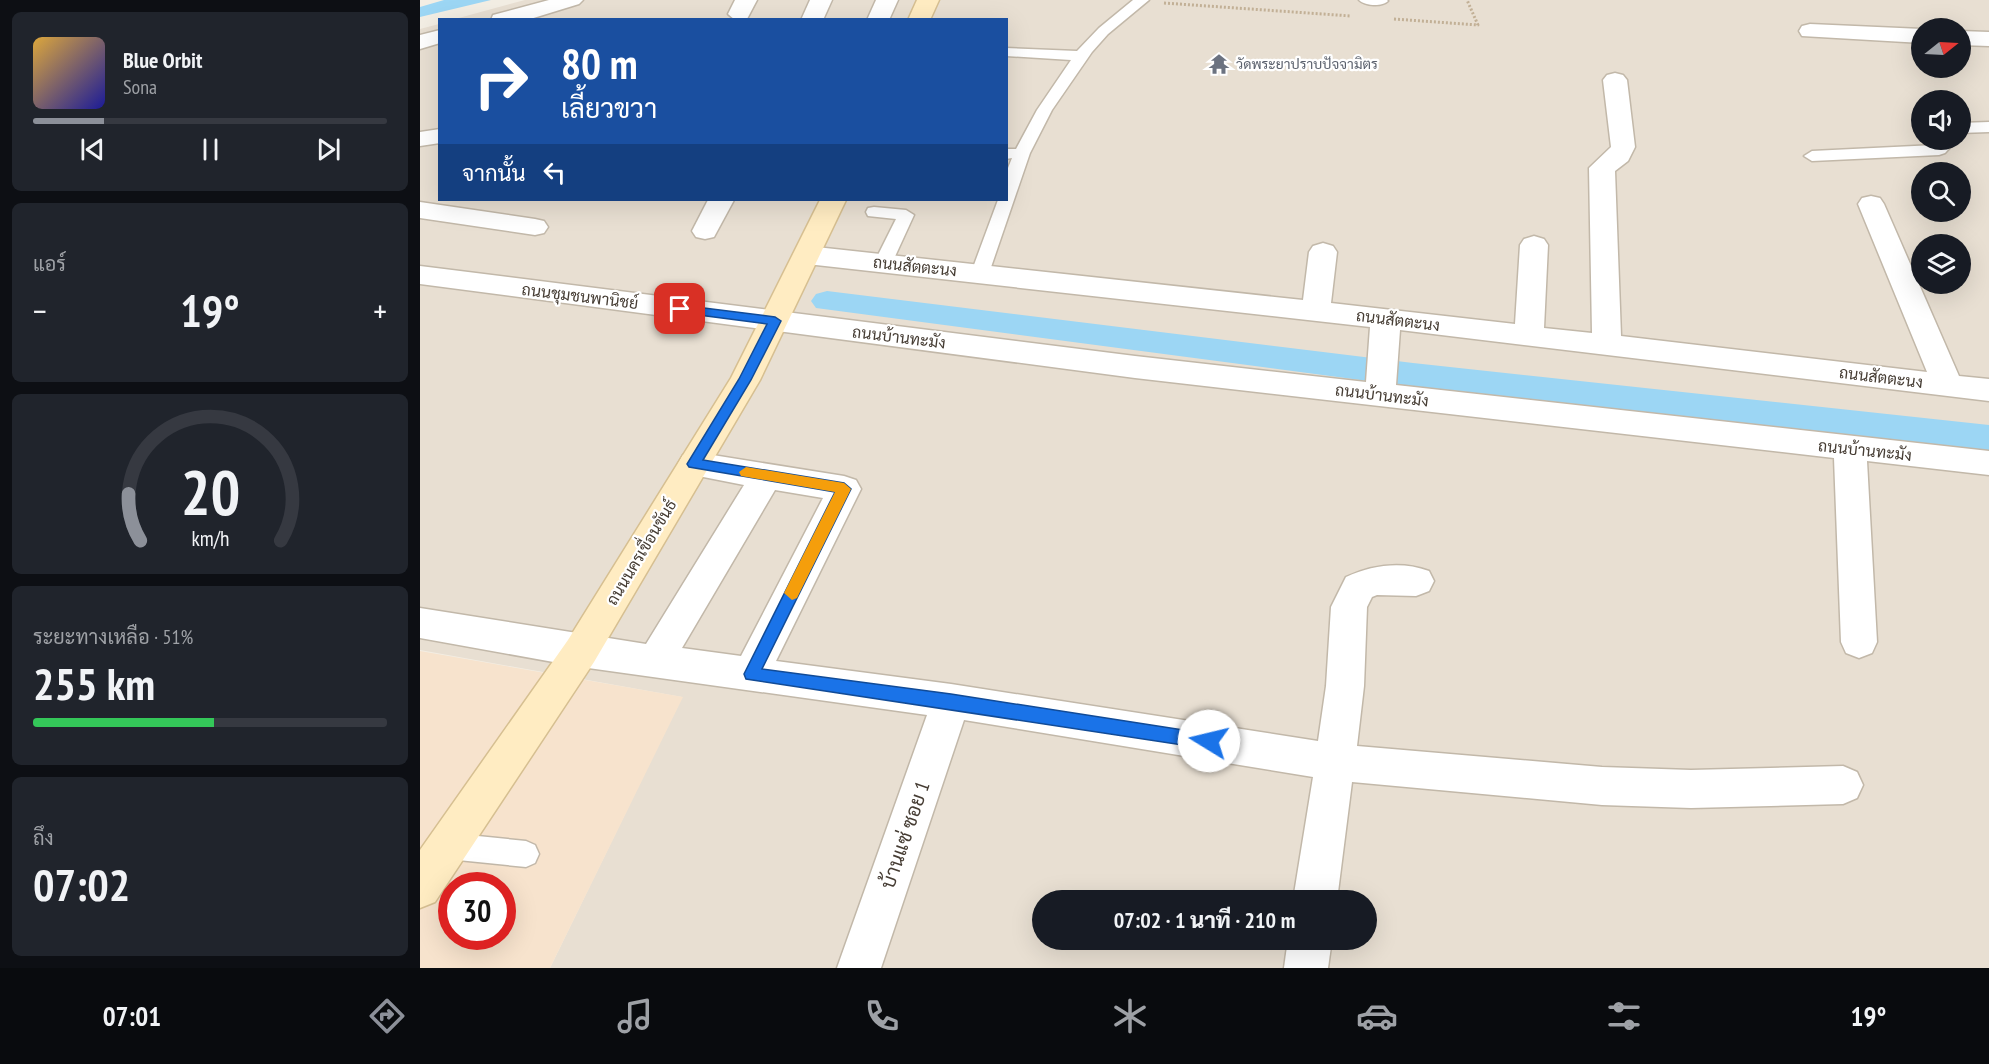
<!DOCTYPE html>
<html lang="th">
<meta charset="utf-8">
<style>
body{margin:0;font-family:"PT Sans Narrow",Sarabun,sans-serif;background:#20242c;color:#f1f3f6;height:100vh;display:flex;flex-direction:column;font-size:22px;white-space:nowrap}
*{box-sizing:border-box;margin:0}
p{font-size:20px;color:#9ea1a6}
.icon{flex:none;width:33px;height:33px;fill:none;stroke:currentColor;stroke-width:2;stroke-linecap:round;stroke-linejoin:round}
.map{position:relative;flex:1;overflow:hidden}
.sheet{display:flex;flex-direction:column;gap:12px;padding:12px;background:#0d0f14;width:420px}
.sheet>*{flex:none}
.guide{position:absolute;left:18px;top:18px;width:570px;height:183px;border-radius:0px;box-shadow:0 6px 24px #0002;background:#1a4fa0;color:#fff;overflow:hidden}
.needle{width:39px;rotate:72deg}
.tools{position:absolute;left:1491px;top:18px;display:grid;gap:12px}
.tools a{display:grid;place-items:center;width:60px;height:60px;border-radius:50%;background:#171b24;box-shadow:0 6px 24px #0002;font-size:30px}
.speed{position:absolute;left:18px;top:872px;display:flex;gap:12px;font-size:30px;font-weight:700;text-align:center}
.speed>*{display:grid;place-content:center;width:78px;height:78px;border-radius:50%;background:#171b24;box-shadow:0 6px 24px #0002;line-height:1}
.speed .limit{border:9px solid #d22;background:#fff;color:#111}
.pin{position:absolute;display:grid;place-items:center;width:51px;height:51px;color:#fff;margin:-26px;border-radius:12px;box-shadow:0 3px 9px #0006}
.me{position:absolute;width:66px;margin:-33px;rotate:279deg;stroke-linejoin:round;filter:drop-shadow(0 0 4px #0008)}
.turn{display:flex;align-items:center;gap:21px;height:126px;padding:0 24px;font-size:27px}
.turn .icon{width:78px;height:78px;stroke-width:2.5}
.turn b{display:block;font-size:42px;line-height:51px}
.then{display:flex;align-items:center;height:57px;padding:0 24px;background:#0003;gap:12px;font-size:22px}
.big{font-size:45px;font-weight:800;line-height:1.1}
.sheet .tile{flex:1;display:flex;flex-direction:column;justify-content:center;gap:9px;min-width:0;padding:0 21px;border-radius:9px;background:#20242c}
.sheet .dial{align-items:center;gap:0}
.dial svg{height:156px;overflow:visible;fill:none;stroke:#363941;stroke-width:7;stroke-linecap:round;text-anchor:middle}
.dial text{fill:#f1f3f6;stroke:none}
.song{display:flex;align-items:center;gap:18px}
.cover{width:72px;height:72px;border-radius:9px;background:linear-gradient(135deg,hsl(40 70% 55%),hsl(240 70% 35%))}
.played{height:6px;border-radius:3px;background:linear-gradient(90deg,#8c9099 20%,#363941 20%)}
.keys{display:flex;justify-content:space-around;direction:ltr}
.heat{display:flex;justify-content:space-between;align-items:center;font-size:33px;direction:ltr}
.charge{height:9px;border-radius:4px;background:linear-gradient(90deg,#34c759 51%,#363941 0)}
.trip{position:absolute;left:612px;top:890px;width:345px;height:60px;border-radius:30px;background:#171b24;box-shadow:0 6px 24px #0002;font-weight:800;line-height:60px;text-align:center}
.tab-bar{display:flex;height:96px;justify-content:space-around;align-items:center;background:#090b0e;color:#9ea1a6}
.tab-bar .icon{width:42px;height:42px}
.tab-bar .selected{color:#8c9099}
.tab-bar b{font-size:27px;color:#f1f3f6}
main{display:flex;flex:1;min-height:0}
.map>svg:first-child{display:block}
.residential{fill:#e8dfd2;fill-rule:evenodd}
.commercial{fill:#f7e3cd;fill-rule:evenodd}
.water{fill:#9cd6f4}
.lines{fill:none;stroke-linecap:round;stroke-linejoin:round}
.canal{fill:#9cd6f4;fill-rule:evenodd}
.service-casing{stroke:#c2b8a9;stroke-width:3}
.minor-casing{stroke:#c2b8a9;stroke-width:3}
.secondary-casing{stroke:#d6bf91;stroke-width:3}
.path{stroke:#c2b096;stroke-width:3;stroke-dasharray:2 2;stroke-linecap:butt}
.service{fill:#fff;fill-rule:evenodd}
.minor{fill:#fff;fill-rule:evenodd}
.secondary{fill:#ffecc2;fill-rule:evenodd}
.route{fill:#1a73e8;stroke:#114b97;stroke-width:1.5}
.slow{fill:#f59e0b}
.labels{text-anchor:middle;stroke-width:4.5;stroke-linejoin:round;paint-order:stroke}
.far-worship-label{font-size:14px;fill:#5b616d;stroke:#fff;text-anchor:start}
.street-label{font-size:16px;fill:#463d34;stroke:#fff}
.near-street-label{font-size:20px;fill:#463d34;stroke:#fff}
</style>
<main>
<section class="sheet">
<div class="tile">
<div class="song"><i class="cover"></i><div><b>Blue Orbit</b><p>Sona</p></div></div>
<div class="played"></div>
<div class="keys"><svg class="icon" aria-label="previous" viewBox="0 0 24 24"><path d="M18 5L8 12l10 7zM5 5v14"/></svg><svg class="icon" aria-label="pause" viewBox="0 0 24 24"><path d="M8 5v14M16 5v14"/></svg><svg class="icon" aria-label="next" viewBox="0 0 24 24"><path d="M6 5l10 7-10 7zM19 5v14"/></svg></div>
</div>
<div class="tile"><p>แอร์</p>
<div class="heat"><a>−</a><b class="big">19°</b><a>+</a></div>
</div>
<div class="tile dial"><svg viewBox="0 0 100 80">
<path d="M14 69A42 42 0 1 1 86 69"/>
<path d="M14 69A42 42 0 0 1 8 45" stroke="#8c9099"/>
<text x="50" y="56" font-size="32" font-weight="700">20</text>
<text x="50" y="72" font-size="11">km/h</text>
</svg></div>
<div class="tile"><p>ระยะทางเหลือ · 51%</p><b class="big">255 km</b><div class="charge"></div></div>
<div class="tile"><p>ถึง</p><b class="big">07:02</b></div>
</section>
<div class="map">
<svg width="1569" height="968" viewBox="0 0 1569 968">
<rect width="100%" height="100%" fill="#f3eee4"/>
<!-- residential -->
<path class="residential" d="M105 0H1569V968H130L262 697 0 650V29L19 24 20 200H586V20L35 19ZM1502 28H1540V68H1502ZM1502 100H1540V140H1502ZM1502 172H1540V212H1502ZM1502 244H1540V284H1502ZM622 900H946V939H622Z"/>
<!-- commercial -->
<path class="commercial" d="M0 651 263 697 130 968H0ZM32 885H82V936H32Z"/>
<!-- water -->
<polygon class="water" points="24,0 71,0 0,17 0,7"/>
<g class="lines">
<!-- canal -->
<polygon class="canal" points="407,291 993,363 1569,425 1569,451 993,387 396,308 391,301 396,294"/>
<!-- service casing -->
<g class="service-casing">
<g id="service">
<polygon points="713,0 729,0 688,34 672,52 632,110 610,153 569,273 560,279 554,277 551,273 578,200 586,200 586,173 592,158 586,159 586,149 596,149 617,110 651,60 586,56 586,48 657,51 679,28"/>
<path d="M939 0H967L968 1C962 7 945 6 939 0Z"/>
<polygon points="1569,122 1569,132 1540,133 1540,123"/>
<polygon points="1521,140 1537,140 1525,153 1519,155 1392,161 1384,156 1392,151 1515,145"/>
<polygon points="454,207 486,210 494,215 472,263 463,269 454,263 476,219 448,216 446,212 448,208"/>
<polygon points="28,833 106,841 115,845 119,854 115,863 106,867 28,859 19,855 15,846 19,837"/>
</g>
</g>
<!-- minor casing -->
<g class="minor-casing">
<g id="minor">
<polygon points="129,0 163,0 159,4 107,20 71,20 73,15"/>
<polygon points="315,0 337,0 327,19 315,20 308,14"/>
<polygon points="390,0 412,0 403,20 381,20"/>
<polygon points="456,0 478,0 469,20 447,20"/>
<polygon points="1390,24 1502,29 1502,43 1382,36 1379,31 1382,26"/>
<polygon points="20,30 20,43 0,49 0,35"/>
<polygon points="1540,31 1569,32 1569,46 1540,45"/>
<polygon points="1195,73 1203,75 1207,80 1215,147 1208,161 1195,171 1201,336 1507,372 1438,204 1442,198 1451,196 1460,198 1464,204 1539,376 1569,379 1569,401 980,330 976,385 1569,451 1569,475 1447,461 1457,642 1452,653 1439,658 1426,653 1421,642 1414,458 715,378 0,284 0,266 715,356 946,382 950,327 387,264 377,261 373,255 377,249 387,246 883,300 889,252 893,246 903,243 913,246 917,252 911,303 1095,324 1100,245 1104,239 1114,236 1124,239 1128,245 1124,328 1172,333 1169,168 1191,147 1183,80 1187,75"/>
<polygon points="20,129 20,143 0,146 0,132"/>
<polygon points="288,200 314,200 294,237 285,239 276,237 272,231"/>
<polygon points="0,202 115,219 124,221 128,227 124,233 115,235 0,218"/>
<path d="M274 452 424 476 436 480 441 489 356 661 531 684 898 741 906 686 911 607 926 577C953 565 981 561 1009 571L1014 581 1009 591 996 596 957 595 952 597 947 607 944 686 937 746 1182 767 1271 770 1423 766 1437 772 1443 785 1437 798 1423 804 1271 808 1182 805 932 782 917 900H873L893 777 544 720 461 968H417L507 715 161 667 0 638V608L226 644 324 485 263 473 258 464 263 455ZM355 490 403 498 321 656 262 648Z"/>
<polygon points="868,939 912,939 908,968 864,968"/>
</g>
</g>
<!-- secondary casing -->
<g class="secondary-casing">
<g id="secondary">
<polygon points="497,0 519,0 510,20 488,20"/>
<polygon points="400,200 426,200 340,380 174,662 15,902 0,908 0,850 148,640 311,378"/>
</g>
</g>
<!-- path -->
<g class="path">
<polyline points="744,3 931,16"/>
<polyline points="974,19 1058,25 1047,0"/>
</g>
<!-- service -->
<use href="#service" class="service"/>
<!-- minor -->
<use href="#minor" class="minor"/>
<!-- secondary -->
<use href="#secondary" class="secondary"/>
</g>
<!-- route -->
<polygon class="route" points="260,305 355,317 361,321 331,380 283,460 424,483 431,489 342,669 531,694 789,734 794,736 797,741 794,747 789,749 326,679 324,674 415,492 269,467 267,464 319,379 347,324 256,312 256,306"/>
<!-- slow -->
<polygon class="slow" points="326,467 424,483 431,489 377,598 372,600 364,593 415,492 321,476 319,472"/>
<!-- icons -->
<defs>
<g id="temple-bare" transform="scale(1.62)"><path d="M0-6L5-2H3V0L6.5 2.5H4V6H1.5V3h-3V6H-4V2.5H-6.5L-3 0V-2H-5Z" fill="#6b7280" stroke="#fff" stroke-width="2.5" paint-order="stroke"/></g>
</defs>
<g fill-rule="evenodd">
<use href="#temple-bare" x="799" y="64"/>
</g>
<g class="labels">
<!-- far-worship labels -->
<g class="far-worship-label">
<text x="816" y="69">วัดพระยาปราบปัจจามิตร</text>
</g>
<!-- street labels -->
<g class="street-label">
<text transform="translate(495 266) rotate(6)" y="6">ถนนสัตตะนง</text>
<text transform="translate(160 296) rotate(7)" y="6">ถนนชุมชนพานิชย์</text>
<text transform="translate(978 320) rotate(7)" y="6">ถนนสัตตะนง</text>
<text transform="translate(479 337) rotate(7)" y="6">ถนนบ้านทะมัง</text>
<text transform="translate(1461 377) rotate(7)" y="6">ถนนสัตตะนง</text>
<text transform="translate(962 395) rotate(7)" y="6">ถนนบ้านทะมัง</text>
<text transform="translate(1445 450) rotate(6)" y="6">ถนนบ้านทะมัง</text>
<text transform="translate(221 552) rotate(-59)" y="6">ถนนนครเขื่อนขันธ์</text>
</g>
<!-- near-street labels -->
<g class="near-street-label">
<text transform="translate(485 835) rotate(-71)" y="7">บ้านแซ่ ซอย 1</text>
</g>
</g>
</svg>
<div class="tools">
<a><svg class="needle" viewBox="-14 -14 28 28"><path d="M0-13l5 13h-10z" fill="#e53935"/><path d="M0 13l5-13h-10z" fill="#9ea1a6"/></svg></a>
<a><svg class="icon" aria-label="sound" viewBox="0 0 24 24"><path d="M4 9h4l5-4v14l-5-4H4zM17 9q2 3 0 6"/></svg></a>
<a><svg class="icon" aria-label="search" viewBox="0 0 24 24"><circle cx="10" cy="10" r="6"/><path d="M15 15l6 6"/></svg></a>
<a><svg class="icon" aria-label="layers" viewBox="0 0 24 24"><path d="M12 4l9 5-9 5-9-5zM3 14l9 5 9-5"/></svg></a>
</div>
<div class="speed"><div class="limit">30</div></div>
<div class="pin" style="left:260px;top:309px;background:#d93025"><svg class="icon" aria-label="arrive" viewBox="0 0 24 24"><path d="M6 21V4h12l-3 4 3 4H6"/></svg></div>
<svg class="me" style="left:789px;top:741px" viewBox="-20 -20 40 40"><circle r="19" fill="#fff"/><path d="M0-13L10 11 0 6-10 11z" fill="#1a73e8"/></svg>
<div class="trip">07:02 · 1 นาที · 210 m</div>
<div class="guide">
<div class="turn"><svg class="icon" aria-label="right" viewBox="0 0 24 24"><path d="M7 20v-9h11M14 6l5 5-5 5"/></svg><div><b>80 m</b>เลี้ยวขวา</div></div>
<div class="then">จากนั้น<svg class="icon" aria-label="left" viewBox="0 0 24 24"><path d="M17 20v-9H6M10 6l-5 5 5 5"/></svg></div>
</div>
</div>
</main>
<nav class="tab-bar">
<b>07:01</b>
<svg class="icon selected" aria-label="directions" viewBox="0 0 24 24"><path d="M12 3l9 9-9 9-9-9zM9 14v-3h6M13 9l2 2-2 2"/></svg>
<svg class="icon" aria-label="music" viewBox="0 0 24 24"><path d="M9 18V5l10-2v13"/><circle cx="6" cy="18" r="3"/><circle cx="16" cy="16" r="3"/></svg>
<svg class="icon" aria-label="phone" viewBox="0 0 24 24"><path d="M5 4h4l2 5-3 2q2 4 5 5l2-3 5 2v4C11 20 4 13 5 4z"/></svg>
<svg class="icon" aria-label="climate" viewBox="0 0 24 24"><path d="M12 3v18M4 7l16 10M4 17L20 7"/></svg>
<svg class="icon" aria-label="car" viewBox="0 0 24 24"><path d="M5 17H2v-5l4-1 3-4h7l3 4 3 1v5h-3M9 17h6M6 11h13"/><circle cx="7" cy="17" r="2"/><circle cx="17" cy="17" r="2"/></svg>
<svg class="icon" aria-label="filters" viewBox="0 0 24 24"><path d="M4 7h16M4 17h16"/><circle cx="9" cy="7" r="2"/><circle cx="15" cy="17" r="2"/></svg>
<b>19°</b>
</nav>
